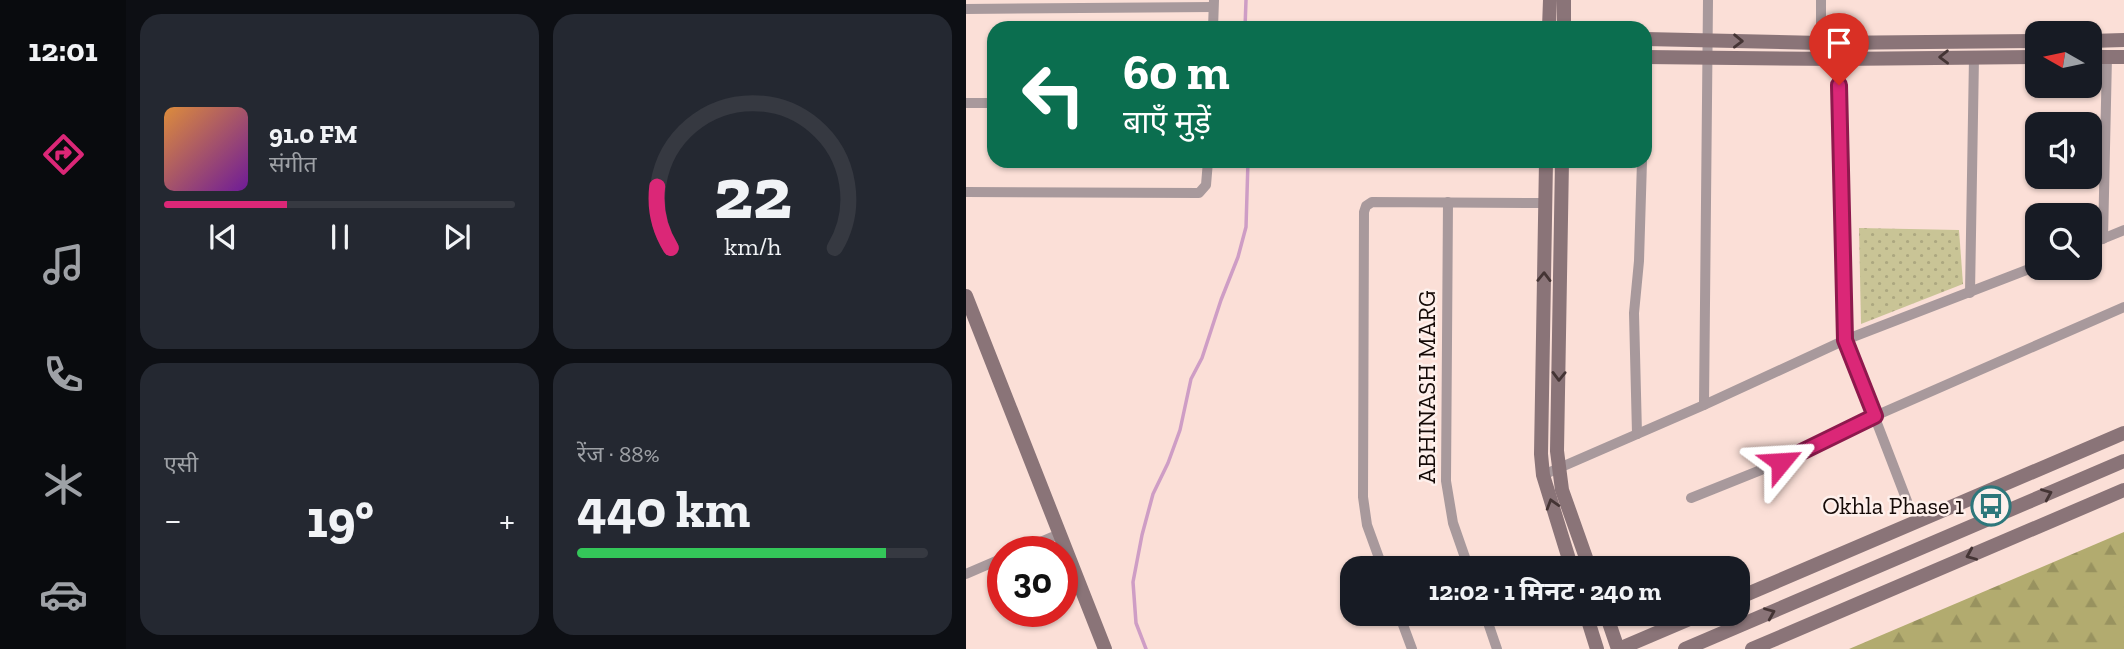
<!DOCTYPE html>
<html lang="hi">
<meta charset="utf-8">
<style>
body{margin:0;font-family:"Zilla Slab","Noto Sans Devanagari",serif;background:#242831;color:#f1f3f6;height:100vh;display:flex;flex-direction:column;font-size:26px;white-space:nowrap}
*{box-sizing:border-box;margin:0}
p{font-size:23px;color:#9ea1a6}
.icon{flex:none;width:38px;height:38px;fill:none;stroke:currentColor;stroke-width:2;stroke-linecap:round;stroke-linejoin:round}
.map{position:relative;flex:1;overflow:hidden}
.sheet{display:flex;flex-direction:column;gap:14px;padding:14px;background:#0d0f14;width:840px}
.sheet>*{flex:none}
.guide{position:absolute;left:21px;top:21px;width:665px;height:147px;border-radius:21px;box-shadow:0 2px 5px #0004;background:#0b6e4f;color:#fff;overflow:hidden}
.needle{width:46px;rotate:279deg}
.buttons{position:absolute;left:1059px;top:21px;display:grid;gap:14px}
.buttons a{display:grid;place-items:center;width:77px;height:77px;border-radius:14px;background:#171b24;box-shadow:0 2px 5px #0004;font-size:35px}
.speed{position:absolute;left:21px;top:536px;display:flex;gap:14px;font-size:35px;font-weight:700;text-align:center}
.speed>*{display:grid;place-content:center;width:91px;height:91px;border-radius:50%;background:#171b24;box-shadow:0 2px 5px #0004;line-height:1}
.speed .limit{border:10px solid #d22;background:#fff;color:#111}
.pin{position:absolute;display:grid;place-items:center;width:60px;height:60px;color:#fff;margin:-72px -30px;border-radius:50% 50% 50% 0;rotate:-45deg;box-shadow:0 0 7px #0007}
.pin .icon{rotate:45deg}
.me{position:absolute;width:77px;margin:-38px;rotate:63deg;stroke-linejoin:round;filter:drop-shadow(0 0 5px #0008)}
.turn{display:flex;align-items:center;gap:24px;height:147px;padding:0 21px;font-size:32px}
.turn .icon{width:91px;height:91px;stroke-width:2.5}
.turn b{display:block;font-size:49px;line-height:60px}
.big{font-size:52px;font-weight:700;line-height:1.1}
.sheet .tile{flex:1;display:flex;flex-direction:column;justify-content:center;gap:10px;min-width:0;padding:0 24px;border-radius:21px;background:#242831}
.sheet .dial{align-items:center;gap:0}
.dial svg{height:182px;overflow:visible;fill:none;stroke:#363941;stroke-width:7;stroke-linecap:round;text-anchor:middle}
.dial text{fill:#f1f3f6;stroke:none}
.song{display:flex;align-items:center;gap:21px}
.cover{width:84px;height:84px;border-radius:10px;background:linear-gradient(135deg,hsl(30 70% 55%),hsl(280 70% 35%))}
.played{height:7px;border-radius:4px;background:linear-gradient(90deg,#db2777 35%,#363941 35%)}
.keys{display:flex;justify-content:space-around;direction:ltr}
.heat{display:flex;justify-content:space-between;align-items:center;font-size:38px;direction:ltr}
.charge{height:10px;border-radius:5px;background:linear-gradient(90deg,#34c759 88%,#363941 0)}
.sheet .tiles{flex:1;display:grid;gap:14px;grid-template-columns:repeat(2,1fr)}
.trip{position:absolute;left:374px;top:556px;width:410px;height:70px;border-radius:21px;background:#171b24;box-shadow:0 2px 5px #0004;font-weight:700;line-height:70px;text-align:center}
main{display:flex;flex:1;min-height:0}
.tabs{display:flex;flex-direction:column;width:126px;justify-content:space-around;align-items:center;background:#090b0e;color:#9ea1a6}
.tabs .icon{width:49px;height:49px}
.tabs .current{color:#db2777}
.tabs b{font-size:32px;color:#f1f3f6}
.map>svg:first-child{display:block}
.forest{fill:url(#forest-firs)}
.park{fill:url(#park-dots)}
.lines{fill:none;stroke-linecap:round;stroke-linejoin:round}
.stream{stroke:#ce9dc5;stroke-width:3.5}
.street{stroke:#a8999c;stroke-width:10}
.secondary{stroke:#8a7478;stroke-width:14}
.oneway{stroke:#443434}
.route-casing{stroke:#8e194d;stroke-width:18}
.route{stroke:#db2777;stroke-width:12}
.labels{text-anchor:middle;stroke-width:5;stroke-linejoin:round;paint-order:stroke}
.street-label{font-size:24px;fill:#150a07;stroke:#fef0ec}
.poi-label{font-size:24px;fill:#150a07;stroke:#fef0ec;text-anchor:end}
</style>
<main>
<nav class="tabs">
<b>12:01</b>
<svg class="icon current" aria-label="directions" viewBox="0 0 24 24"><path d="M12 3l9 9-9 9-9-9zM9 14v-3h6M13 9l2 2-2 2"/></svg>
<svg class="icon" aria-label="music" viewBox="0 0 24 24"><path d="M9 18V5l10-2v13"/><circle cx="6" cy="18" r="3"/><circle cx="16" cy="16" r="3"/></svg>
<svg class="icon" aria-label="phone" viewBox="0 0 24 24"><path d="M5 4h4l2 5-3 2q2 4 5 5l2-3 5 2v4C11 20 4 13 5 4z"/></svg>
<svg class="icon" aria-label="climate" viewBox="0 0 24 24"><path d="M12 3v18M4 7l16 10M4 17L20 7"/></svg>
<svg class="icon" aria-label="car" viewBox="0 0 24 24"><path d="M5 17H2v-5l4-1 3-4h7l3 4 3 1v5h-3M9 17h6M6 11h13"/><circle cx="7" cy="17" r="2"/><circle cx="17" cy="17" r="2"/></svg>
</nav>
<section class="sheet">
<div class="tiles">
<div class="tile">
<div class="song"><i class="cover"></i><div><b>91.0 FM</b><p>संगीत</p></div></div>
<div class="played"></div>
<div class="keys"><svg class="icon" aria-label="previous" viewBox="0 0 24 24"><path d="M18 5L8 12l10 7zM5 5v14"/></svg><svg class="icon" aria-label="pause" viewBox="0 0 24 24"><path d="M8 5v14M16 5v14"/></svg><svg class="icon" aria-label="next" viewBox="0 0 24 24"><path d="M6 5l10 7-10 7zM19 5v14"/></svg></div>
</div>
<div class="tile dial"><svg viewBox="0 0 100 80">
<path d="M14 69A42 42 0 1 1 86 69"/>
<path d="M14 69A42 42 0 0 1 8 42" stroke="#db2777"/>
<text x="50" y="56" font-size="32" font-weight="700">22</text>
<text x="50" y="72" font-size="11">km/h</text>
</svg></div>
<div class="tile"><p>एसी</p>
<div class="heat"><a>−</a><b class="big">19°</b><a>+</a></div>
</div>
<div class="tile"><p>रेंज · 88%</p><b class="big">440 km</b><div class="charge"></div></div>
</div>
</section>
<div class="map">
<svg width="1158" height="649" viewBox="0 0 1158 649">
<defs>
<pattern id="forest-firs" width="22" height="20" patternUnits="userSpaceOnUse" patternTransform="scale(1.75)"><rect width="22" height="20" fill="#b2ab6f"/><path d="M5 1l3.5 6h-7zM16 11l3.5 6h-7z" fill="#98925f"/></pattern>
<pattern id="park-dots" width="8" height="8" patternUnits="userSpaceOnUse" patternTransform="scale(1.75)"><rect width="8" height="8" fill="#c9c496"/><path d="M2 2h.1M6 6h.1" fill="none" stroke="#aca780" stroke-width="1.8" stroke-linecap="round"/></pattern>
</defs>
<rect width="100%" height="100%" fill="#fbdfd7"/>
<!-- forest -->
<polygon class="forest" points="1158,532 1158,649 883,649"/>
<!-- park -->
<polygon class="park" points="893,228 993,230 997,284 895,324"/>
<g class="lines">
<!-- stream -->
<g class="stream">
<polyline points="279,28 280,0"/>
<polyline points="180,649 170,623 167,582 176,535 187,494 202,463 214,430 225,379 236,358 255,300 272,257 280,227 282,161"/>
</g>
<!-- street -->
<g class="street">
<polyline points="0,9 247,7"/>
<polyline points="247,28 248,0"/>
<polyline points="855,48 855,0"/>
<polyline points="872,59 879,340 941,501"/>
<polyline points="679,68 679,57"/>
<polyline points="0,103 28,103"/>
<polyline points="0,192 233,193 240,185 242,161"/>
<polyline points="482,202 480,481 487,523 503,569"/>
<polyline points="1137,239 1141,57"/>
<polyline points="1124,244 1158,230"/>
<polyline points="1004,293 1008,57"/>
<polyline points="738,405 742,0"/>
<polyline points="671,434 668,313 673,261 676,161"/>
<polyline points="577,475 738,405 879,340 1071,266"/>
<polyline points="725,498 815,462 909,416 1158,307"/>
<polyline points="53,551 86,537"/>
<polyline points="417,569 401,525 397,497 398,212 400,206 406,202 579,203"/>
<polyline points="0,574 37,558"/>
<polyline points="433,614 446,649"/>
<polyline points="519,614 531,649"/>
</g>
<!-- secondary -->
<g class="secondary">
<polyline points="598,0 598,28"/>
<polyline points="583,28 584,0"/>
<polyline points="679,39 855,43 1071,41"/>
<polyline points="1124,41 1158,40"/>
<polyline points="679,57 872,59 1071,57"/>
<polyline points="1124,57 1158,57"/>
<polyline points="580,161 575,454 577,475 606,569"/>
<polyline points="596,161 591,451 596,490 624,569"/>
<polyline points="0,296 139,649"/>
<polyline points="772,598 1158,433"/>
<polyline points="620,614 631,649"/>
<polyline points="640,614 652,649"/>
<polyline points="653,649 735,614"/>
<polyline points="719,649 1158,461"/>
<polyline points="786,649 1158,490"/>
</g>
</g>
<!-- one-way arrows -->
<defs><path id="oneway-chevron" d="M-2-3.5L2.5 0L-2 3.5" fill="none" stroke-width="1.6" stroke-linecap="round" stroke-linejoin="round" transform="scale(1.75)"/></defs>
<g class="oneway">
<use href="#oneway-chevron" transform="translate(772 41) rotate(1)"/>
<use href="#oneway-chevron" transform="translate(978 57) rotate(179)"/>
<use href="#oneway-chevron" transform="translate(578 277) rotate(-89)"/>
<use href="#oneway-chevron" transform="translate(593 376) rotate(91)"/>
<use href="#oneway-chevron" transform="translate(1081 494) rotate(-23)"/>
<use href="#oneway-chevron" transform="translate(586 504) rotate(-107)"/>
<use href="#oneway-chevron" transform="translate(1005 555) rotate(157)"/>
<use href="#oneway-chevron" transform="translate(804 613) rotate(-23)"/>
</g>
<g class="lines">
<!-- route casing -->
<g class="route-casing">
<polyline id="route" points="815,462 909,416 879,340 873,85"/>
</g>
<!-- route -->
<use href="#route" class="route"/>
</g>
<!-- icons -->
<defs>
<g id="bus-ring" transform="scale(2.0125)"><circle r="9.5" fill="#fef0ec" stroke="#2d777b" stroke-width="1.5"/><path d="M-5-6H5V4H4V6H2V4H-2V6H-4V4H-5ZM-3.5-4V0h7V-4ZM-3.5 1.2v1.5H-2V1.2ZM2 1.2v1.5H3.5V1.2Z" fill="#2d777b"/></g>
</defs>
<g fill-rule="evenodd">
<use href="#bus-ring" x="1025" y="506"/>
</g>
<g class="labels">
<!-- street labels -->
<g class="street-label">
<text transform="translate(461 387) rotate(-90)" y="8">ABHINASH MARG</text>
</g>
<!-- poi labels -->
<g class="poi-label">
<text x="998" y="514">Okhla Phase 1</text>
</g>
</g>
</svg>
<div class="buttons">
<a><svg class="needle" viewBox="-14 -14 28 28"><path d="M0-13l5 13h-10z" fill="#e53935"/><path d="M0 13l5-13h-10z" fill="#9ea1a6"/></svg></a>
<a><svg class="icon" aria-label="sound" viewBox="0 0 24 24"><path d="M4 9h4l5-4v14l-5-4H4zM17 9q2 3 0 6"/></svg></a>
<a><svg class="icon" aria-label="search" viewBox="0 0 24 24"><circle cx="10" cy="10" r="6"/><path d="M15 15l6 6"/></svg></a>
</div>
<div class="speed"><div class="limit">30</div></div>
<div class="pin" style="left:873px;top:85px;background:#d93025"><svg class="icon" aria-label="arrive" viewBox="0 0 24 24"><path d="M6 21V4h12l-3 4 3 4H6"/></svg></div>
<svg class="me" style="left:815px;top:462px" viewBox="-20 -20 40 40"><path d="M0-17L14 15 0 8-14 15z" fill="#db2777" stroke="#fff" stroke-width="4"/></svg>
<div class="trip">12:02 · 1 मिनट · 240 m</div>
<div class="guide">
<div class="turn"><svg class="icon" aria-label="left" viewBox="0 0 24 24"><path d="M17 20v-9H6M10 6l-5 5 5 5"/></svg><div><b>60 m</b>बाएँ मुड़ें</div></div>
</div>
</div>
</main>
